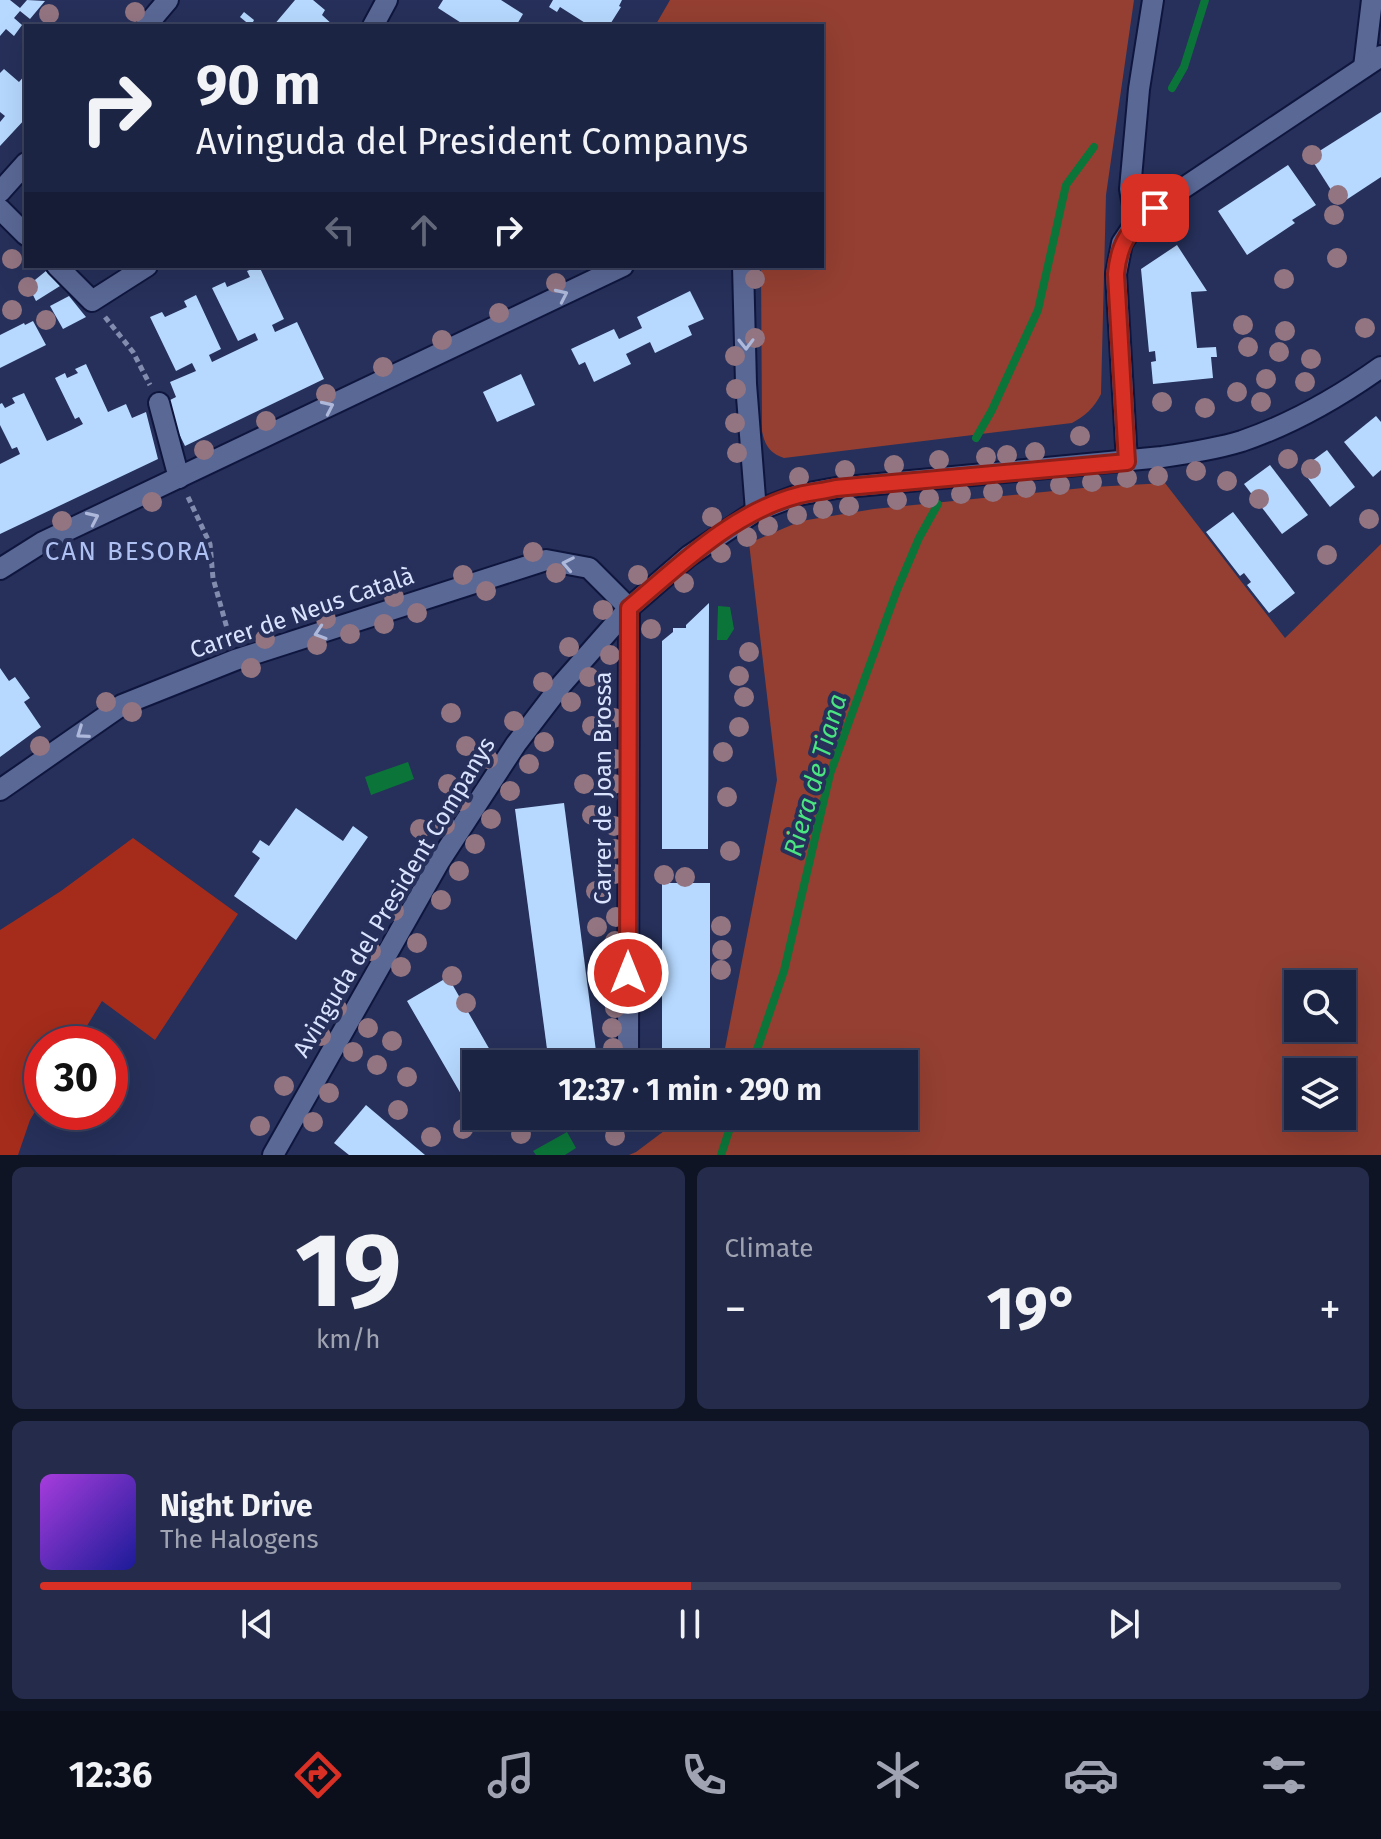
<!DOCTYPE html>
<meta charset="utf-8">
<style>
body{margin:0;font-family:"Fira Sans",sans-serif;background:#252c4b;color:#f1f3f6;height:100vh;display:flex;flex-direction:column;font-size:30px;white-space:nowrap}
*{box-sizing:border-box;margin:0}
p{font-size:26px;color:#a0a4b2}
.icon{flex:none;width:44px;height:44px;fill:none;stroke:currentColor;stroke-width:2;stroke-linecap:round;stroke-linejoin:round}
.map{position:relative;height:1155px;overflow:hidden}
.panel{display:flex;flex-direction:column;gap:12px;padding:12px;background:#0f1425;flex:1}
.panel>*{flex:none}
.hud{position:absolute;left:24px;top:24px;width:800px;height:244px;border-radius:0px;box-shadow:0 8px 32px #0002,0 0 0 2px #3a415d;background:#1c2444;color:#f1f3f6;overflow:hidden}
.tools{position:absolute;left:1284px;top:970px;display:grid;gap:16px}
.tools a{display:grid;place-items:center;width:72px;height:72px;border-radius:0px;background:#1c2444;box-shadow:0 8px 32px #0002,0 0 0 2px #3a415d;font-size:40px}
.speed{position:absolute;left:24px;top:1026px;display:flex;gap:16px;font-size:40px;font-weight:700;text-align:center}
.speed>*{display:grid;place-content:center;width:104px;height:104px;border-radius:50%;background:#1c2444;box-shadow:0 8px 32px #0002,0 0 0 2px #3a415d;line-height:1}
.speed .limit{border:12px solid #d22;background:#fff;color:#111}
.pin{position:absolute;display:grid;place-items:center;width:68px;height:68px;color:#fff;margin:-34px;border-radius:16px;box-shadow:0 4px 12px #0006}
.me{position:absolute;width:88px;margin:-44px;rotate:0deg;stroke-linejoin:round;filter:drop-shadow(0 0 6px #0008)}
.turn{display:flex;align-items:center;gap:28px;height:168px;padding:0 40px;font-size:36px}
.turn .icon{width:104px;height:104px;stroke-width:2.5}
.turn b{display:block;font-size:56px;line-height:68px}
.lanes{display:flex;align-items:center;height:76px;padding:0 40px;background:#0003;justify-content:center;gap:40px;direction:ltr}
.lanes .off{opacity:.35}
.big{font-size:60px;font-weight:700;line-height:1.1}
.panel .widget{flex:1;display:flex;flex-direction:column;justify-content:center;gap:12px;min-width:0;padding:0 28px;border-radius:12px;background:#252c4b}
.panel .dial{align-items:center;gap:0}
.dial b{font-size:104px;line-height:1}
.song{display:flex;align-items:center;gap:24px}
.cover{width:96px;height:96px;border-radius:12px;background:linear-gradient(135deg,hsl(280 70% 55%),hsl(240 70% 35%))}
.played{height:8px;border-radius:4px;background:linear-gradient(90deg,#d93025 50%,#3a415d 50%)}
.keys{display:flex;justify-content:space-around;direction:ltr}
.heat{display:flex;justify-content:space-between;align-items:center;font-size:44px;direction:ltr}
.panel .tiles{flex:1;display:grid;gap:12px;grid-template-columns:1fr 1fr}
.widget:last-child{grid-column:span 2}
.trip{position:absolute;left:462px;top:1050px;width:456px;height:80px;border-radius:0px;background:#1c2444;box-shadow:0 8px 32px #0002,0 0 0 2px #3a415d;font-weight:700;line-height:80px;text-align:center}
.tab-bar{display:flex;height:128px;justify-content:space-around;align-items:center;background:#0b0e1b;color:#a0a4b2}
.tab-bar .icon{width:56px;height:56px}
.tab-bar .active{color:#d93025}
.tab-bar b{font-size:36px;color:#f1f3f6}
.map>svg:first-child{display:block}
.green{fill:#943f31;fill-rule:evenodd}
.forest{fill:#a52c1b}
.water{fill:#0b7539}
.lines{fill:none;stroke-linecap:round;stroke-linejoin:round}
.stream{stroke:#0b7539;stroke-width:8}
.building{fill:#b7d9ff}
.minor-casing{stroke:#0f163e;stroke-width:24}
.path{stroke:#828cae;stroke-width:5;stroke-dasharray:6 4;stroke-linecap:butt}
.minor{stroke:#5a6896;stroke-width:20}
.tree{fill:#937582}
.oneway{stroke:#adb8da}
.route-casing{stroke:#8d1f18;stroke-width:20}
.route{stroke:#d93025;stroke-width:14}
.labels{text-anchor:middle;stroke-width:8;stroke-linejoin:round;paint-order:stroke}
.street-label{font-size:24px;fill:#dae3fe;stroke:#26305a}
.neighbourhood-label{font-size:26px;letter-spacing:2px;fill:#afc0f3;stroke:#26305a}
.water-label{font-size:26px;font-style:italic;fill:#4ae580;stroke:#26305a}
</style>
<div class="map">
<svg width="1381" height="1155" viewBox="0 0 1381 1155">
<rect width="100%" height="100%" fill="#26305a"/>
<!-- green -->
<g class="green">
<path d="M670 0H1134L1106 195 1101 394C1094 408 1085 416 1072 423L784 458C770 453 765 446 762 431L761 266H822V26H655Z"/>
<path d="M1165 483 1285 638 1381 544V1155H629L636 1152 684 1116H904V1064H722L777 780 749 543 801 521 874 509 1093 487ZM1298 984H1342V1028H1298ZM1298 1072H1342V1116H1298Z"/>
</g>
<!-- forest -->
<polygon class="forest" points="133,838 238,914 155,1040 102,1001 76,1044 42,1044 42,1100 30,1120 18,1155 0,1155 0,930 61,891"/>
<!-- water -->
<g class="water">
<polygon points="718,606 730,607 734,629 727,640 717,640"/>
<polygon points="408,762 414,779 371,795 365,777"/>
<polygon points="567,1132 576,1148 565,1155 536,1155 533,1151"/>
</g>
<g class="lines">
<!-- stream -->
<g class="stream">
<polyline points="1172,88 1184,67 1205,0"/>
<polyline points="976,438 992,410 1038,310 1066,185 1094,147"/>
<polyline points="752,1064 784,971 830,774 897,590 919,538 938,504"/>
<polyline points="721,1155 734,1116"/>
</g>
</g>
<!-- building -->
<g class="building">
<polygon points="0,0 10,0 20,8 27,0 45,1 30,19 20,11 14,18 22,25 14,36 6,29 0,36"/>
<polygon points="295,0 313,0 325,10 322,15 334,26 273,26"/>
<polygon points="443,0 501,0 523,14 516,26 466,26 438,8"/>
<polygon points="553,0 622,0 619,6 621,7 609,26 590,26 560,7 557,12 549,7"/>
<polygon points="244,12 254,20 251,26 240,17"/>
<polygon points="4,69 19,82 26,74 26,118 0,146 0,122 5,116 0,112 0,73"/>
<polygon points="1381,112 1381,177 1340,204 1310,157"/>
<polygon points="1288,165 1316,205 1292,220 1295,223 1247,255 1218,211"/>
<polygon points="1177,245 1207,291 1191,292 1197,348 1216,347 1217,357 1211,357 1213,378 1153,384 1151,362 1156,361 1155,351 1149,352 1141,269"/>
<polygon points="259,266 284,319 272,325 275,332 297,322 324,379 185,446 164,403 176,397 170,382 196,371 192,363 176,371 150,317 162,312 165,317 187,307 184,301 196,295 221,349 209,355 212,362 258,340 255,333 238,341 212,288 225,282 227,287 250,277 247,271"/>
<polygon points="46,271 60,286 36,301 31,291 34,288 30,284"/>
<polygon points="690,291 704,319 688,326 692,335 655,353 650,342 626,354 631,364 594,382 585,362 579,365 571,349 614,329 619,339 642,328 637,317"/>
<polygon points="69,296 86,317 63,329 50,306"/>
<polygon points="33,321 46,345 0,368 0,335 24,323 25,325"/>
<polygon points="86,364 108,412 126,404 132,418 146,412 158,459 0,534 0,464 20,454 17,447 12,449 0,425 0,404 2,403 5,408 15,403 12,398 24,393 47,441 71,430 83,424 79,417 75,419 55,378 65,373 67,378 78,373 75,369"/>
<polygon points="521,374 535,405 497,422 483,392"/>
<polygon points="1376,416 1381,422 1381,470 1373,477 1344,442"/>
<polygon points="1327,450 1355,487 1330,507 1301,469"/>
<polygon points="1270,465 1308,515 1282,534 1244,484"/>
<polygon points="1233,512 1295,593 1269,613 1247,585 1251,582 1244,573 1240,576 1206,532"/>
<polygon points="709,603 708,849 662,849 662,641 673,632 673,628 686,628 686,625"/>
<polygon points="0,668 9,681 15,677 30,698 24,702 41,727 0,757"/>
<polygon points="564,803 597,1059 549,1064 515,809"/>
<polygon points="296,808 343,841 353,826 368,837 296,940 234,896 260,858 252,852 260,840 269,846"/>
<rect x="662" y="883" width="48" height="181"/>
<polygon points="448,977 498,1064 476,1064 476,1120 407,1001"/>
<polygon points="366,1105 425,1155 349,1155 334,1143"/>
</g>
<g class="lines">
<!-- minor casing -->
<g class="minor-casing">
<g id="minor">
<polyline points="146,26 168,0"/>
<polyline points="373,26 387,0"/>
<polyline points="1364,67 1372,0"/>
<polyline points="0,192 26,163"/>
<polyline points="0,209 26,235"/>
<polyline points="1136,222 1130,189 1139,89 1153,0"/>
<polyline points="57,266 92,301 147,266"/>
<polyline points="743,266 746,384 756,511"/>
<polyline points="159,403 179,478"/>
<polyline points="1127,462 1116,274 1122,243 1136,222 1173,195 1381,56"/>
<polyline points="0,569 43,542 623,266"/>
<polyline points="0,790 122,705 235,660 546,560 589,568 629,608 628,1064"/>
<polyline points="608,1064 617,1064"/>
<path d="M273 1155 439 862 516 744 562 684 629 608 689 556 756 511 798 495 836 488 1162 457C1189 453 1216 449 1242 441 1292 424 1339 397 1381 367"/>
</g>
</g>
<!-- path -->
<g class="path">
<polyline points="105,317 133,352 150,385"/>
<polyline points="188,497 210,544 213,578 230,639"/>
</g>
<!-- minor -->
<use href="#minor" class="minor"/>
</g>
<!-- trees -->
<g class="tree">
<circle cx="135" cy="12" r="10"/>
<circle cx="49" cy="14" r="10"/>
<circle cx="1312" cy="155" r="10"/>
<circle cx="1338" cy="195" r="10"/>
<circle cx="1334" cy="215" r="10"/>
<circle cx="1165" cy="230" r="10"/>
<circle cx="1337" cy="258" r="10"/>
<circle cx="12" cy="259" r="10"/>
<circle cx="755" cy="279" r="10"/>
<circle cx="1284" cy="279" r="10"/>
<circle cx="556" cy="283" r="10"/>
<circle cx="28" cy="287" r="10"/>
<circle cx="12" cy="310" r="10"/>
<circle cx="499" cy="313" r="10"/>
<circle cx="46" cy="320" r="10"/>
<circle cx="1243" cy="325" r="10"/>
<circle cx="1365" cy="328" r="10"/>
<circle cx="1285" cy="331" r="10"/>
<circle cx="755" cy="338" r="10"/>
<circle cx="442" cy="340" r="10"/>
<circle cx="1248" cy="347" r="10"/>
<circle cx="1279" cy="352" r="10"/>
<circle cx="735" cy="356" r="10"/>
<circle cx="1311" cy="359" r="10"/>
<circle cx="383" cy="367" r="10"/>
<circle cx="1266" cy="379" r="10"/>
<circle cx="1305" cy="382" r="10"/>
<circle cx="736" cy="389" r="10"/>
<circle cx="1237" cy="392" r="10"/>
<circle cx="326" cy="394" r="10"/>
<circle cx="1162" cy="402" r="10"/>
<circle cx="1261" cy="402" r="10"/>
<circle cx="1205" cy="408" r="10"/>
<circle cx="266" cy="421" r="10"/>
<circle cx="735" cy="423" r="10"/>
<circle cx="1080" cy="436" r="10"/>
<circle cx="204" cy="450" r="10"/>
<circle cx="1035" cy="452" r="10"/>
<circle cx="737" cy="453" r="10"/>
<circle cx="1007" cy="455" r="10"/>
<circle cx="986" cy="457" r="10"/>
<circle cx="1288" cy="459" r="10"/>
<circle cx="939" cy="460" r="10"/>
<circle cx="894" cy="465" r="10"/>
<circle cx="1311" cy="469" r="10"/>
<circle cx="845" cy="470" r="10"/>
<circle cx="1196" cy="471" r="10"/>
<circle cx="1158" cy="476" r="10"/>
<circle cx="799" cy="477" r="10"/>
<circle cx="1127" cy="478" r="10"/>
<circle cx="1227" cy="481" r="10"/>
<circle cx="1092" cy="482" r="10"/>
<circle cx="1060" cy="485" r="10"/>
<circle cx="1026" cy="488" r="10"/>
<circle cx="993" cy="492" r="10"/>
<circle cx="961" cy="494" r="10"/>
<circle cx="929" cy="498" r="10"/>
<circle cx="1259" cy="499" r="10"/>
<circle cx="897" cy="500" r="10"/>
<circle cx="152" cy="502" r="10"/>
<circle cx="849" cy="506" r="10"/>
<circle cx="823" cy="509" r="10"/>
<circle cx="797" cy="515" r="10"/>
<circle cx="712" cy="517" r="10"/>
<circle cx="1369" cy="519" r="10"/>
<circle cx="62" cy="521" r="10"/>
<circle cx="768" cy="526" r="10"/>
<circle cx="747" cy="537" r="10"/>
<circle cx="533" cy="552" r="10"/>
<circle cx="721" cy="553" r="10"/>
<circle cx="1327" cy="555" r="10"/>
<circle cx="556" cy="573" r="10"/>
<circle cx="463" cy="575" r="10"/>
<circle cx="638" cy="575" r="10"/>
<circle cx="684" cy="583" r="10"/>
<circle cx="486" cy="591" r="10"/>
<circle cx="394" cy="597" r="10"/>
<circle cx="603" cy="610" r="10"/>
<circle cx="417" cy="613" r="10"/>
<circle cx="326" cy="619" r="10"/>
<circle cx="384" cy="624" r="10"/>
<circle cx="651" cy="629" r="10"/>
<circle cx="350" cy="634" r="10"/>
<circle cx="265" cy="639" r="10"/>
<circle cx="317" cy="645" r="10"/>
<circle cx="569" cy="647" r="10"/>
<circle cx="749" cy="652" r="10"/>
<circle cx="610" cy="655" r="10"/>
<circle cx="251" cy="668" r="10"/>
<circle cx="739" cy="676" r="10"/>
<circle cx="589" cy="677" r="10"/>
<circle cx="543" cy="682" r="10"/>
<circle cx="744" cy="697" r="10"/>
<circle cx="106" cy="702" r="10"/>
<circle cx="571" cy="702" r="10"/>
<circle cx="132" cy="712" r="10"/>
<circle cx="451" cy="713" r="10"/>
<circle cx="614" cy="718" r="10"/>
<circle cx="514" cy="721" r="10"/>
<circle cx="592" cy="726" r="10"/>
<circle cx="739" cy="727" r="10"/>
<circle cx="544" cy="742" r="10"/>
<circle cx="40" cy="746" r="10"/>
<circle cx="466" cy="746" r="10"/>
<circle cx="723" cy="752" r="10"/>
<circle cx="488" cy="759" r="10"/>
<circle cx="615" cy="759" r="10"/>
<circle cx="529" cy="764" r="10"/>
<circle cx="448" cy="784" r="10"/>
<circle cx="584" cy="784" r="10"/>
<circle cx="614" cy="784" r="10"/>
<circle cx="510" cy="791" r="10"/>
<circle cx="727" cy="797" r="10"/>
<circle cx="461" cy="801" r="10"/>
<circle cx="592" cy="815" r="10"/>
<circle cx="491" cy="819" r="10"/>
<circle cx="445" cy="825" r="10"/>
<circle cx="614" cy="826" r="10"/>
<circle cx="420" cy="829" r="10"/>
<circle cx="475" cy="844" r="10"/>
<circle cx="615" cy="849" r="10"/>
<circle cx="730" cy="851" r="10"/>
<circle cx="459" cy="871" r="10"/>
<circle cx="615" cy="874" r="10"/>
<circle cx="664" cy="875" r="10"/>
<circle cx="685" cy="877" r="10"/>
<circle cx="596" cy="891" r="10"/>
<circle cx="441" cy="900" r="10"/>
<circle cx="394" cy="911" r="10"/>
<circle cx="616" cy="917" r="10"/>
<circle cx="721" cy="926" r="10"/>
<circle cx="597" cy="927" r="10"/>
<circle cx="615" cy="941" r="10"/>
<circle cx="417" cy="943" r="10"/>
<circle cx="722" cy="950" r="10"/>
<circle cx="371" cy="951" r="10"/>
<circle cx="401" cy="967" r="10"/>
<circle cx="721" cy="970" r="10"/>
<circle cx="452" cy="976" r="10"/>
<circle cx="611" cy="985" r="10"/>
<circle cx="466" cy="1003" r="10"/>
<circle cx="337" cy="1008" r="10"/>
<circle cx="615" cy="1008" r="10"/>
<circle cx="368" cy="1028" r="10"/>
<circle cx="612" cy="1028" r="10"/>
<circle cx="321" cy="1036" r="10"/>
<circle cx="392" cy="1041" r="10"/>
<circle cx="613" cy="1048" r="10"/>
<circle cx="353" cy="1052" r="10"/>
<circle cx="377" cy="1065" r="10"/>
<circle cx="407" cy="1077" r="10"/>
<circle cx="284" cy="1086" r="10"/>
<circle cx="329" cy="1093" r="10"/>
<circle cx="398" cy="1110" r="10"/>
<circle cx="313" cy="1122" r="10"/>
<circle cx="260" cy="1126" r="10"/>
<circle cx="463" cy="1129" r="10"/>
<circle cx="521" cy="1134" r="10"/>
<circle cx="615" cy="1136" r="10"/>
<circle cx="431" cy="1137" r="10"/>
</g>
<!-- one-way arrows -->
<defs><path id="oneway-chevron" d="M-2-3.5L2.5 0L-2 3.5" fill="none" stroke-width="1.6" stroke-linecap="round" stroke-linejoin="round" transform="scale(2)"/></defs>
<g class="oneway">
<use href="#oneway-chevron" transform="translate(562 295) rotate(-25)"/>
<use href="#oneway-chevron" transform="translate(746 344) rotate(89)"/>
<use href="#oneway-chevron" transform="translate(328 407) rotate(-25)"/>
<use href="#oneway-chevron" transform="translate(93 518) rotate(-25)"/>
<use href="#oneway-chevron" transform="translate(568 564) rotate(-169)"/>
<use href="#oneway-chevron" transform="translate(320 633) rotate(162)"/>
<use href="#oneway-chevron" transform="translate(82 733) rotate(145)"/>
</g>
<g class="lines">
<!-- route casing -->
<g class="route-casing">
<path id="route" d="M628 973 629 608C680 565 733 512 799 495 811 492 824 491 836 488L1127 462 1116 274C1119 242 1130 228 1155 208"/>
</g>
<!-- route -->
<use href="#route" class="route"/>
</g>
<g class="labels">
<!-- street labels -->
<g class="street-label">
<text transform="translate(302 613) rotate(-19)" y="8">Carrer de Neus Català</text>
<text transform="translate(603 788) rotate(-90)" y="8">Carrer de Joan Brossa</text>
<text transform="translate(394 897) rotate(-59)" y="8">Avinguda del President Companys</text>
</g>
<!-- neighbourhood labels -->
<g class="neighbourhood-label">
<text x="128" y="560">CAN BESORA</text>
</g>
<!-- water labels -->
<g class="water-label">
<text transform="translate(815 775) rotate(-74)" y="9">Riera de Tiana</text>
</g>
</g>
</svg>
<div class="tools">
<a><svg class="icon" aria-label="search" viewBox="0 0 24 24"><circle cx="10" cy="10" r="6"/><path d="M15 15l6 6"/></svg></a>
<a><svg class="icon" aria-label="layers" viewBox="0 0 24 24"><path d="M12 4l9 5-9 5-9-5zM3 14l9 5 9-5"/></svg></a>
</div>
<div class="speed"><div class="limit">30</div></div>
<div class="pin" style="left:1155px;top:208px;background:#d93025"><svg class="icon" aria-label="arrive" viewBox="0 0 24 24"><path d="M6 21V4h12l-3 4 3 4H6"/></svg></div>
<svg class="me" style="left:628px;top:973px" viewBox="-20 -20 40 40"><circle r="17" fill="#d93025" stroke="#fff" stroke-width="3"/><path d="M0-11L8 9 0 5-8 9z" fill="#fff"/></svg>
<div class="trip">12:37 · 1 min · 290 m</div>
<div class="hud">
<div class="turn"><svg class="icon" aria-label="right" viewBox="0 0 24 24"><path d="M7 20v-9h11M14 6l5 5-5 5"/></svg><div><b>90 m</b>Avinguda del President Companys</div></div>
<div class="lanes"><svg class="icon off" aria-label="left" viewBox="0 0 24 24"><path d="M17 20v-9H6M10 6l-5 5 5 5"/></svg><svg class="icon off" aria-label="ahead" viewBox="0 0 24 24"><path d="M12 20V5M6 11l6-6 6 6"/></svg><svg class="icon" aria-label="right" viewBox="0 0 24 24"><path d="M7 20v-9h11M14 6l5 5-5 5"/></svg></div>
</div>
</div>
<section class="panel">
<div class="tiles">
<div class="widget dial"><b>19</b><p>km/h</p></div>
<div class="widget"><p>Climate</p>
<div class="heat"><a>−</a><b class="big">19°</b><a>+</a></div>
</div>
<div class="widget">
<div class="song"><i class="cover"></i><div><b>Night Drive</b><p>The Halogens</p></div></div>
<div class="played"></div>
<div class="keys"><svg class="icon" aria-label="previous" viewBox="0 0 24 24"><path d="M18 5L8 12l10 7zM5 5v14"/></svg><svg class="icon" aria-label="pause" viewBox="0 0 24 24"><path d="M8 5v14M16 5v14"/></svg><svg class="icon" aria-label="next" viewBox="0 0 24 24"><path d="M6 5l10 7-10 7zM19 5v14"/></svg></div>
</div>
</div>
</section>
<nav class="tab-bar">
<b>12:36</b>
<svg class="icon active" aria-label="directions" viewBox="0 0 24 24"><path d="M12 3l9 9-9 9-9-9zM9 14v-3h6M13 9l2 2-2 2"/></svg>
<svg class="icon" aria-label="music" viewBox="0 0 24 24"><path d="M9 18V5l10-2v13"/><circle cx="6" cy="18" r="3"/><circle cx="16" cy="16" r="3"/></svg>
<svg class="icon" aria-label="phone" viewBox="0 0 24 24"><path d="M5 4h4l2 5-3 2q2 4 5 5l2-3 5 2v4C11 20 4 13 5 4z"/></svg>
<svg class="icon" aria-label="climate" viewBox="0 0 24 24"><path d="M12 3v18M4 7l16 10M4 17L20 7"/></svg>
<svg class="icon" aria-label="car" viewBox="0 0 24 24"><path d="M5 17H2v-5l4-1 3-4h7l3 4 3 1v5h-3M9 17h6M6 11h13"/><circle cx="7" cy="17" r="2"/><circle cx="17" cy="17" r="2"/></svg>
<svg class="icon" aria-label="filters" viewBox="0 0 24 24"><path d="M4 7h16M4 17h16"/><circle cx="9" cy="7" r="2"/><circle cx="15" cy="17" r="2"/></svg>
</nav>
